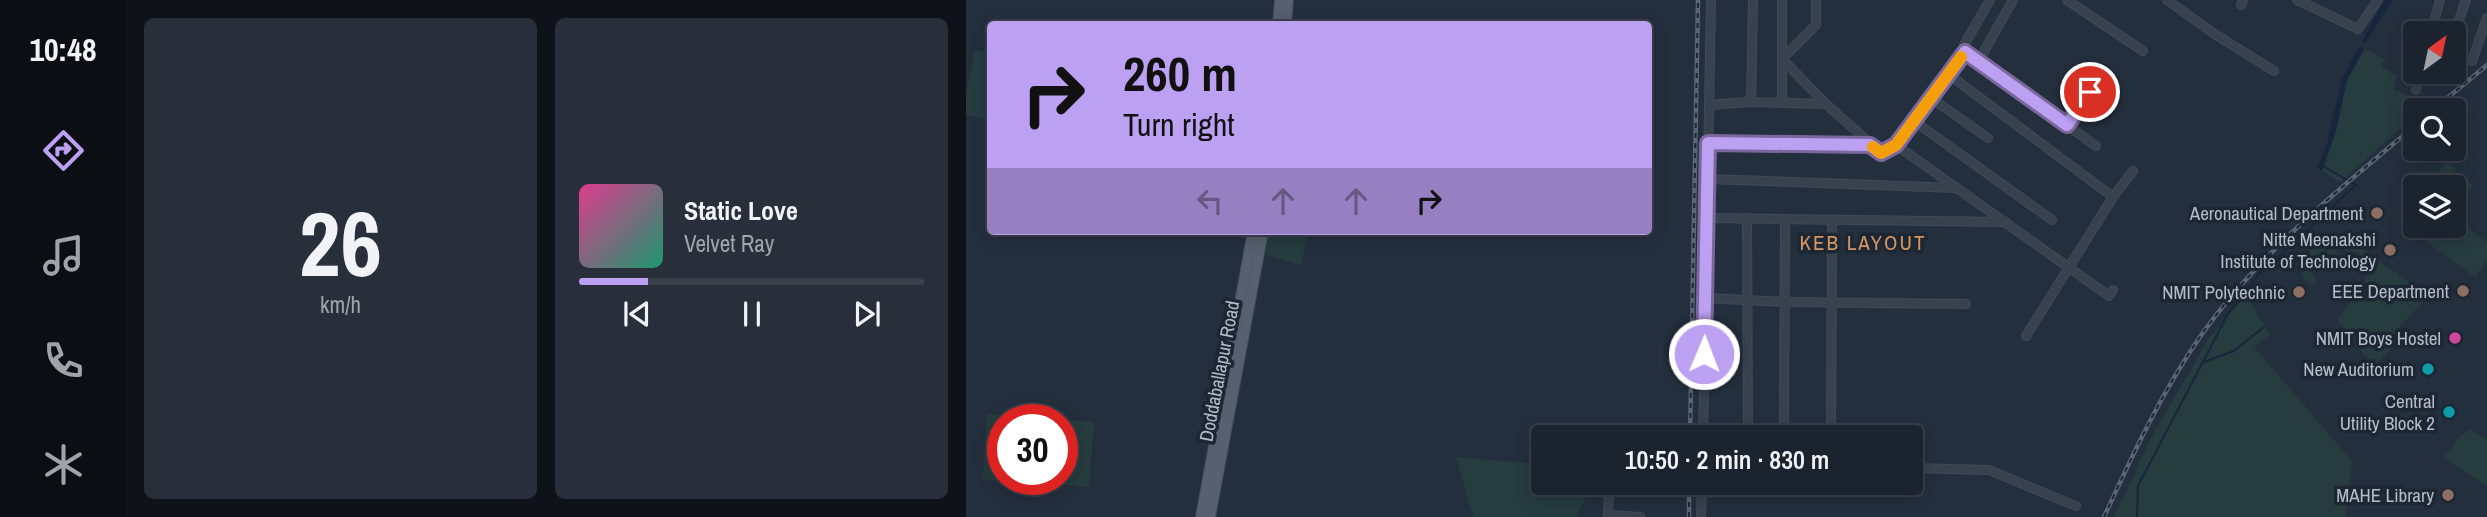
<!DOCTYPE html>
<meta charset="utf-8">
<style>
body{margin:0;font-family:"Archivo Narrow",sans-serif;background:#282f3a;color:#f1f3f6;height:100vh;display:flex;flex-direction:column;font-size:26px;white-space:nowrap}
*{box-sizing:border-box;margin:0}
p{font-size:23px;color:#a0a4aa}
.icon{flex:none;width:38px;height:38px;fill:none;stroke:currentColor;stroke-width:2;stroke-linecap:round;stroke-linejoin:round}
.map{position:relative;flex:1;overflow:hidden}
.drawer{display:flex;flex-direction:column;gap:18px;padding:18px;background:#0f1319;width:840px}
.drawer>*{flex:none}
.top-card{position:absolute;left:21px;top:21px;width:665px;height:214px;border-radius:7px;box-shadow:0 4px 18px #0003,0 0 0 2px #39404a;background:#bca0f2;color:#111;overflow:hidden}
.needle{width:46px;rotate:33deg}
.tools{position:absolute;left:1437px;top:21px;display:grid;gap:14px}
.tools a{display:grid;place-items:center;width:63px;height:63px;border-radius:7px;background:#1b232e;box-shadow:0 4px 18px #0003,0 0 0 2px #39404a;font-size:35px}
.speed{position:absolute;left:21px;top:404px;display:flex;gap:14px;font-size:35px;font-weight:700;text-align:center}
.speed>*{display:grid;place-content:center;width:91px;height:91px;border-radius:50%;background:#1b232e;box-shadow:0 4px 18px #0003,0 0 0 2px #39404a;line-height:1}
.speed .limit{border:10px solid #d22;background:#fff;color:#111}
.pin{position:absolute;display:grid;place-items:center;width:60px;height:60px;color:#fff;margin:-30px;border:4px solid #fff;border-radius:50%;box-shadow:0 2px 7px #0007}
.me{position:absolute;width:77px;margin:-38px;rotate:1deg;stroke-linejoin:round;filter:drop-shadow(0 0 5px #0008)}
.turn{display:flex;align-items:center;gap:24px;height:147px;padding:0 21px;font-size:32px}
.turn .icon{width:91px;height:91px;stroke-width:2.5}
.turn b{display:block;font-size:49px;line-height:60px}
.lanes{display:flex;align-items:center;height:66px;padding:0 21px;background:#0003;justify-content:center;gap:35px;direction:ltr}
.lanes .off{opacity:.35}
.drawer .card{flex:1;display:flex;flex-direction:column;justify-content:center;gap:10px;min-width:0;padding:0 24px;border-radius:10px;background:#282f3a}
.drawer .dial{align-items:center;gap:0}
.dial b{font-size:91px;line-height:1}
.song{display:flex;align-items:center;gap:21px}
.cover{width:84px;height:84px;border-radius:10px;background:linear-gradient(135deg,hsl(330 70% 55%),hsl(160 70% 35%))}
.played{height:7px;border-radius:4px;background:linear-gradient(90deg,#bca0f2 20%,#39404a 20%)}
.keys{display:flex;justify-content:space-around;direction:ltr}
.drawer .tiles{flex:1;display:grid;gap:18px;grid-template-columns:repeat(2,1fr)}
.trip{position:absolute;left:565px;top:425px;width:392px;height:70px;border-radius:7px;background:#1b232e;box-shadow:0 4px 18px #0003,0 0 0 2px #39404a;font-weight:600;line-height:70px;text-align:center}
main{display:flex;flex:1;min-height:0}
.tabs{display:flex;flex-direction:column;width:126px;justify-content:space-around;align-items:center;background:#0b0e12;color:#a0a4aa}
.tabs .icon{width:49px;height:49px}
.tabs .on{color:#bca0f2}
.tabs b{font-size:32px;color:#f1f3f6}
.map>svg:first-child{display:block}
.green{fill:#263c3f;fill-rule:evenodd}
.water{fill:#17263c}
.lines{fill:none;stroke-linecap:round;stroke-linejoin:round}
.stream{stroke:#17263c;stroke-width:2}
.minor-casing{stroke:#414a57;stroke-width:10}
.major-casing{stroke:#414a57;stroke-width:12}
.minor{stroke:#38414e;stroke-width:8}
.major{stroke:#56606e;stroke-width:10}
.rail-casing{stroke:#5a6575;stroke-width:4.5}
.rail{stroke:#1d2633;stroke-width:2;stroke-dasharray:5;stroke-linecap:butt}
.route-casing{stroke:#7a689d;stroke-width:18}
.route{stroke:#bca0f2;stroke-width:12}
.slow{stroke:#f59e0b;stroke-width:12}
.education-dot{fill:#8d6e63;stroke:#1d2633;stroke-width:2.5}
.hotel-dot{fill:#d1479c;stroke:#1d2633;stroke-width:2.5}
.culture-dot{fill:#0f9aa8;stroke:#1d2633;stroke-width:2.5}
.labels{text-anchor:middle;stroke-width:7;stroke-linejoin:round;paint-order:stroke}
.poi-label{font-size:19px;fill:#b4bcc9;stroke:#1d2633;text-anchor:end}
.street-label{font-size:19px;fill:#b4bcc9;stroke:#1d2633}
.neighbourhood-label{font-size:21px;letter-spacing:2px;fill:#d59563;stroke:#1d2633}
</style>
<main>
<nav class="tabs">
<b>10:48</b>
<svg class="icon on" aria-label="directions" viewBox="0 0 24 24"><path d="M12 3l9 9-9 9-9-9zM9 14v-3h6M13 9l2 2-2 2"/></svg>
<svg class="icon" aria-label="music" viewBox="0 0 24 24"><path d="M9 18V5l10-2v13"/><circle cx="6" cy="18" r="3"/><circle cx="16" cy="16" r="3"/></svg>
<svg class="icon" aria-label="phone" viewBox="0 0 24 24"><path d="M5 4h4l2 5-3 2q2 4 5 5l2-3 5 2v4C11 20 4 13 5 4z"/></svg>
<svg class="icon" aria-label="climate" viewBox="0 0 24 24"><path d="M12 3v18M4 7l16 10M4 17L20 7"/></svg>
</nav>
<section class="drawer">
<div class="tiles">
<div class="card dial"><b>26</b><p>km/h</p></div>
<div class="card">
<div class="song"><i class="cover"></i><div><b>Static Love</b><p>Velvet Ray</p></div></div>
<div class="played"></div>
<div class="keys"><svg class="icon" aria-label="previous" viewBox="0 0 24 24"><path d="M18 5L8 12l10 7zM5 5v14"/></svg><svg class="icon" aria-label="pause" viewBox="0 0 24 24"><path d="M8 5v14M16 5v14"/></svg><svg class="icon" aria-label="next" viewBox="0 0 24 24"><path d="M6 5l10 7-10 7zM19 5v14"/></svg></div>
</div>
</div>
</section>
<div class="map">
<svg width="1521" height="517" viewBox="0 0 1521 517">
<rect width="100%" height="100%" fill="#242f3e"/>
<!-- green -->
<g class="green">
<polygon points="1398,49 1418,59 1415,66 1432,76 1427,89 1463,103 1455,110 1449,110 1449,116 1374,182 1356,171 1369,131 1381,80"/>
<polygon points="9,50 24,53 24,120 0,115 0,93"/>
<polygon points="1480,162 1490,169 1477,187 1467,180"/>
<polygon points="1497,178 1508,186 1490,211 1488,210 1488,191"/>
<polygon points="1488,218 1521,242 1521,261 1509,277 1451,235 1458,226 1488,226"/>
<polygon points="301,231 342,231 335,265 297,254"/>
<polygon points="1373,232 1409,258 1397,263 1392,252 1380,253 1377,243 1373,244"/>
<path d="M1353 243 1359 251 1370 248 1372 257 1341 264 1351 282 1344 286C1328 266 1337 257 1353 243Z"/>
<polygon points="1412,261 1463,295 1434,327 1431,343 1407,367 1372,320"/>
<polygon points="1280,295 1304,334 1288,347 1386,461 1380,517 1148,517 1184,440 1243,338"/>
<path d="M21 414 128 422 123 487 17 479ZM37 420H96V480H37Z"/>
<polygon points="1504,429 1521,440 1521,486 1478,458 1490,440"/>
<polygon points="490,457 577,464 578,483 625,483 611,517 507,517"/>
</g>
<!-- water -->
<g class="water">
<polygon points="1418,0 1427,0 1399,44 1396,41"/>
<polygon points="1393,46 1398,49 1381,80 1370,131 1356,171 1351,168 1361,143 1376,79"/>
</g>
<g class="lines">
<!-- stream -->
<g class="stream">
<polyline points="1238,362 1268,351 1299,326"/>
<polyline points="1171,517 1172,486 1262,314 1291,276 1390,185 1355,165"/>
</g>
<!-- minor casing -->
<g class="minor-casing">
<g id="minor">
<polyline points="816,0 816,103"/>
<polyline points="850,0 850,25 816,59 860,104 915,153 930,145 999,52 998,45 1024,0"/>
<polyline points="1101,0 1177,51"/>
<polyline points="1201,0 1247,33 1308,71"/>
<polyline points="1331,0 1392,29 1412,0"/>
<polyline points="1275,5 1277,0"/>
<polyline points="1465,33 1474,0"/>
<polyline points="1488,34 1500,0"/>
<polyline points="999,52 1130,146"/>
<polyline points="1506,61 1521,18"/>
<polyline points="1012,62 1047,0"/>
<polyline points="982,74 1147,197"/>
<polyline points="1450,90 1455,72"/>
<polyline points="965,98 1022,138"/>
<polyline points="785,102 787,0"/>
<polyline points="743,105 782,102 860,104"/>
<polyline points="948,121 1086,220"/>
<polyline points="1101,125 1135,76"/>
<polyline points="742,143 904,145"/>
<polyline points="930,145 1143,296 1147,290"/>
<polyline points="742,179 991,188"/>
<polyline points="741,218 1040,222"/>
<polyline points="781,218 782,438"/>
<polyline points="739,298 820,302 1000,304"/>
<polyline points="1060,336 1147,197 1167,171"/>
<polyline points="737,438 745,0"/>
<polyline points="818,438 819,219"/>
<polyline points="865,438 866,220"/>
<polyline points="945,468 1023,470 1110,506"/>
<polyline points="643,488 703,492"/>
<polyline points="642,515 674,517"/>
<polyline points="642,517 643,485"/>
<polyline points="735,517 736,483"/>
</g>
</g>
<!-- major casing -->
<g class="major-casing">
<g id="major">
<polyline points="312,24 314,0"/>
<polyline points="320,24 322,0"/>
<polyline points="235,517 287,231"/>
<polyline points="244,517 297,231"/>
</g>
</g>
<!-- minor -->
<use href="#minor" class="minor"/>
<!-- major -->
<use href="#major" class="major"/>
<!-- rail casing -->
<g class="rail-casing">
<g id="rail">
<polyline points="1467,110 1521,65"/>
<polyline points="724,438 732,0"/>
<polyline points="723,517 723,483"/>
<path d="M1138 517C1167 454 1196 391 1236 334 1292 255 1375 187 1449 126"/>
</g>
</g>
<!-- rail -->
<use href="#rail" class="rail"/>
</g>
<g class="lines">
<!-- route casing -->
<g class="route-casing">
<polyline id="route" points="738,354 742,143 904,145 915,153 930,145 999,52 1101,125 1124,92"/>
</g>
<!-- route -->
<use href="#route" class="route"/>
<!-- slow -->
<polyline class="slow" points="907,147 915,153 930,145 995,57"/>
</g>
<!-- markers -->
<g class="education-dot">
<circle cx="1411" cy="213" r="7"/>
<circle cx="1424" cy="250" r="7"/>
<circle cx="1497" cy="291" r="7"/>
<circle cx="1333" cy="292" r="7"/>
<circle cx="1482" cy="495" r="7"/>
</g>
<circle class="hotel-dot" cx="1489" cy="338" r="7"/>
<g class="culture-dot">
<circle cx="1462" cy="369" r="7"/>
<circle cx="1483" cy="412" r="7"/>
</g>
<g class="labels">
<!-- poi labels -->
<g class="poi-label">
<text x="1397" y="220">Aeronautical Department</text>
<text x="1410" y="246">Nitte Meenakshi<tspan x="1410" dy="22">Institute of Technology</tspan></text>
<text x="1483" y="298">EEE Department</text>
<text x="1319" y="299">NMIT Polytechnic</text>
<text x="1475" y="345">NMIT Boys Hostel</text>
<text x="1448" y="376">New Auditorium</text>
<text x="1469" y="408">Central<tspan x="1469" dy="22">Utility Block 2</tspan></text>
<text x="1468" y="502">MAHE Library</text>
</g>
<!-- street labels -->
<g class="street-label">
<text transform="translate(253 371) rotate(-79)" y="7">Doddaballapur Road</text>
</g>
<!-- neighbourhood labels -->
<g class="neighbourhood-label">
<text x="897" y="250">KEB LAYOUT</text>
</g>
</g>
</svg>
<div class="tools">
<a><svg class="needle" viewBox="-14 -14 28 28"><path d="M0-13l5 13h-10z" fill="#e53935"/><path d="M0 13l5-13h-10z" fill="#a0a4aa"/></svg></a>
<a><svg class="icon" aria-label="search" viewBox="0 0 24 24"><circle cx="10" cy="10" r="6"/><path d="M15 15l6 6"/></svg></a>
<a><svg class="icon" aria-label="layers" viewBox="0 0 24 24"><path d="M12 4l9 5-9 5-9-5zM3 14l9 5 9-5"/></svg></a>
</div>
<div class="speed"><div class="limit">30</div></div>
<div class="pin" style="left:1124px;top:92px;background:#d93025"><svg class="icon" aria-label="arrive" viewBox="0 0 24 24"><path d="M6 21V4h12l-3 4 3 4H6"/></svg></div>
<svg class="me" style="left:738px;top:354px" viewBox="-20 -20 40 40"><circle r="17" fill="#bca0f2" stroke="#fff" stroke-width="3"/><path d="M0-11L8 9 0 5-8 9z" fill="#fff"/></svg>
<div class="trip">10:50 · 2 min · 830 m</div>
<div class="top-card">
<div class="turn"><svg class="icon" aria-label="right" viewBox="0 0 24 24"><path d="M7 20v-9h11M14 6l5 5-5 5"/></svg><div><b>260 m</b>Turn right</div></div>
<div class="lanes"><svg class="icon off" aria-label="left" viewBox="0 0 24 24"><path d="M17 20v-9H6M10 6l-5 5 5 5"/></svg><svg class="icon off" aria-label="ahead" viewBox="0 0 24 24"><path d="M12 20V5M6 11l6-6 6 6"/></svg><svg class="icon off" aria-label="ahead" viewBox="0 0 24 24"><path d="M12 20V5M6 11l6-6 6 6"/></svg><svg class="icon" aria-label="right" viewBox="0 0 24 24"><path d="M7 20v-9h11M14 6l5 5-5 5"/></svg></div>
</div>
</div>
</main>
